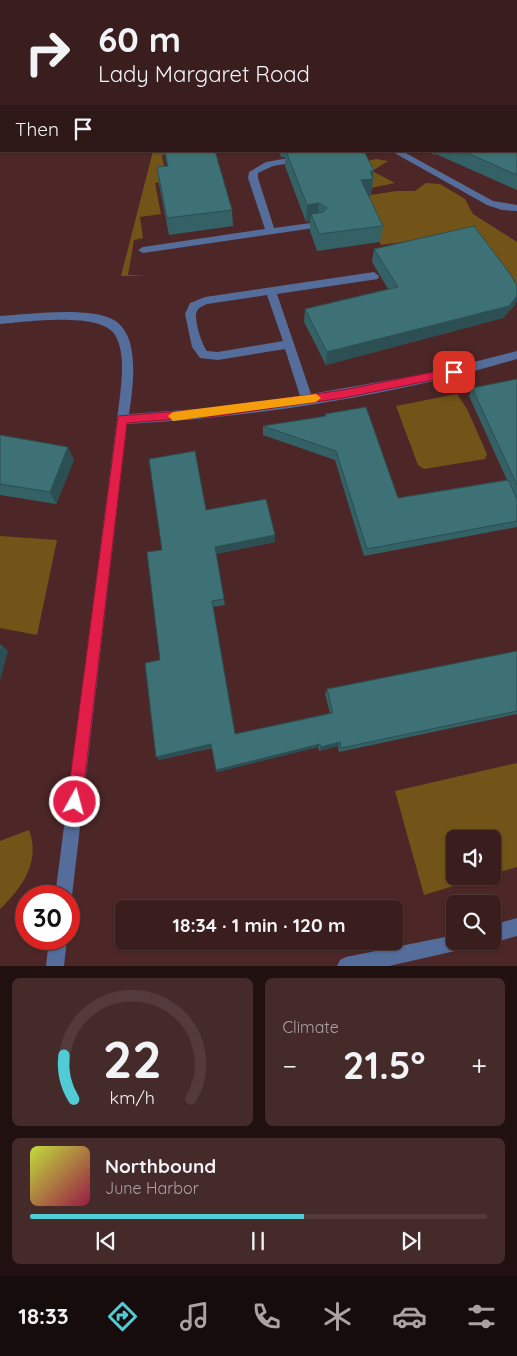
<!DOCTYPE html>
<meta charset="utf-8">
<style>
body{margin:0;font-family:Quicksand,sans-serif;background:#452a2a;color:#f1f3f6;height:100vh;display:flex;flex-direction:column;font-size:19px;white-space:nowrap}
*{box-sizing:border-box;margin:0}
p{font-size:16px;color:#aba2a4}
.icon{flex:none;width:28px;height:28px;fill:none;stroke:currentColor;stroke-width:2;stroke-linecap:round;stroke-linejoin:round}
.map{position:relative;height:966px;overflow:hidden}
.details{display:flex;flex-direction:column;gap:12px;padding:12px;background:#201010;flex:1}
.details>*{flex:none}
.banner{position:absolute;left:0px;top:0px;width:518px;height:152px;box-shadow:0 1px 4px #0004,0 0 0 1px #543b3b;background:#3a1d1d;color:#f1f3f6;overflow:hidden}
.controls{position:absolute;left:446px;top:830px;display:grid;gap:10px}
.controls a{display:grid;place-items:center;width:55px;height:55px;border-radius:8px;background:#3a1d1d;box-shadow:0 1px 4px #0004,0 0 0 1px #543b3b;font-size:25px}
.speed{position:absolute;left:15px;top:885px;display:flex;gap:10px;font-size:25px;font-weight:700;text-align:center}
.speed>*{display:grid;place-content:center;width:65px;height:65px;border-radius:50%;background:#3a1d1d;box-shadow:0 1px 4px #0004,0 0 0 1px #543b3b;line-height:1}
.speed .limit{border:8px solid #d22;background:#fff;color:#111}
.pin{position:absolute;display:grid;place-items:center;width:42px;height:42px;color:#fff;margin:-21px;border-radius:10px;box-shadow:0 2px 8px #0006}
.me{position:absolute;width:55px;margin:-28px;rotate:7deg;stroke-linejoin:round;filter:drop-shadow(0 0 4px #0008)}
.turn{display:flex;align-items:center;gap:18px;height:105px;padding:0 15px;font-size:22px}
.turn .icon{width:65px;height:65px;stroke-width:2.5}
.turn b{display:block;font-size:35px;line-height:42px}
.then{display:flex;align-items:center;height:48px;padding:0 15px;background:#0003;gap:10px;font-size:19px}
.big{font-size:38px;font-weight:700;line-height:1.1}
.details .widget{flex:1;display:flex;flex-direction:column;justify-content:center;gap:8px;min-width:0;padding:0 18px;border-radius:8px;background:#452a2a}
.details .dial{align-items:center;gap:0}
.dial svg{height:130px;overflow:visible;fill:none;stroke:#543b3b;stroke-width:7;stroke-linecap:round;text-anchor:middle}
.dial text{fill:#f1f3f6;stroke:none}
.song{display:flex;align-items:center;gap:15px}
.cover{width:60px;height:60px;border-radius:8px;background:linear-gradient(135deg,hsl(70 70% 55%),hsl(340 70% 35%))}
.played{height:5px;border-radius:2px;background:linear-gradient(90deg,#51ccd4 60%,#543b3b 60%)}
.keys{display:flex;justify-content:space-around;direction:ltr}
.heat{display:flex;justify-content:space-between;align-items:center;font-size:28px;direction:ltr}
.details .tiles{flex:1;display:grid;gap:12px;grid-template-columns:1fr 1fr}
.widget:last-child{grid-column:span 2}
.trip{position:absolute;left:115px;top:900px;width:288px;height:50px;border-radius:8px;background:#3a1d1d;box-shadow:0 1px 4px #0004,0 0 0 1px #543b3b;font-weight:700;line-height:50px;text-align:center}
.tab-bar{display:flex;height:80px;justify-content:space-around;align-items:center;background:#170c0c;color:#aba2a4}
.tab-bar .icon{width:35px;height:35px}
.tab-bar .current{color:#51ccd4}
.tab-bar b{font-size:22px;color:#f1f3f6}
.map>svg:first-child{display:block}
.green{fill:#725418}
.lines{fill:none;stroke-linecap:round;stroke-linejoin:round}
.minor{fill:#546d9a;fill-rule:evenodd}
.wall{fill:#346165}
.shaded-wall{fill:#2b4f52}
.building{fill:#3d7175;stroke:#2b4f52}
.route{fill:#e11d48;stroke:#92132f}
.slow{fill:#f59e0b}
</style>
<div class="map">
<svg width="517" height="966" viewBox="0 0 517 966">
<rect width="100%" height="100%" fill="#4d2727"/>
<!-- green -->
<g class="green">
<polygon points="153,151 188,151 162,155 167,181 155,183 161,214 140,217 143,238 134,240 128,275 150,276 121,276"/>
<polygon points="376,159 388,161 372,171 395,183 371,188 359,163"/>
<polygon points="426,183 440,184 465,199 473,214 517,242 517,286 468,233 381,245 359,197 396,191 415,191"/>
<polygon points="457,394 467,409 487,454 485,459 424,469 418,465 396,406"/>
<polygon points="0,536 57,540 37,635 0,628"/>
<polygon points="517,763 517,867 493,874 492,839 455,839 455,876 486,876 424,895 395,791"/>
<path d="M29 830C41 861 22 888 0 909V841Z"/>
</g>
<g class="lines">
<!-- minor -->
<g class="minor">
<polygon points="391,151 402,151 493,201 517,205 517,211 502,210 487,205"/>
<polygon points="300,156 304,159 303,161 273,166 258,173 258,178 274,228 318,222 323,225 321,227 143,253 138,250 143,247 265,229 248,178 249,172 266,162"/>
<path d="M374 272 379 276 378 279 277 294 311 394 435 372 517 351V359C392 396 257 417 127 424L72 896 69 902V896H55L120 396C122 377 125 352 115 335 101 311 25 322 0 324V316C28 314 91 306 114 320 141 336 133 388 129 414L210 408 300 396 285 349 218 360 200 358 192 347 185 314 190 303 205 297ZM267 295 283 341 218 352 207 351C202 345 193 318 197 311 199 307 203 306 207 304Z"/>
<polygon points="517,918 517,936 492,943 488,941 492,941 492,925"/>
<polygon points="455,935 455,941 476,941 473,947 389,966 337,966 340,960 346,957"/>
<polygon points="49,939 67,939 64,966 46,966"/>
</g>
</g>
<!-- wall -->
<g class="wall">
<polygon points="517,0 517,65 516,65 516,1"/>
<polygon points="517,127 517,190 436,154 434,155 428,151 516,151"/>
<polygon points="164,151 215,151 232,210 233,226 169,235 159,184 157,167 167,166"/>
<polygon points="279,151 364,151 374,171 371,196 369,196 383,226 380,242 317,251 310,231 310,221 306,222 285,166 285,157 281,157"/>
<polygon points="374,249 517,286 517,300 514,306 503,318 326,365 304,322 305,309 388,289 372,262"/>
<polygon points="517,379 517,527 364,556 335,460 263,435 263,426 325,417 325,414 398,498 507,480 469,396 472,388"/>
<polygon points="0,435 74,460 56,504 0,495"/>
<polygon points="206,510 275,535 275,542 216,554 225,605 213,607 235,734 330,713 325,694 327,689 517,651 517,714 339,752 338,746 319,751 318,747 217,772 212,748 159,760 162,550"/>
</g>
<!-- shaded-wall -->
<g class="shaded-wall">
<polygon points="370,171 374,171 372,179 373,179 371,196 359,197 361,180"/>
<polygon points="319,203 318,220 311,214 310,221 306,222 307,205"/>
<polygon points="517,296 517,300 514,306 503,318 326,365 327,352"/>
<polygon points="68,447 74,460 56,504 50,492"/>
<polygon points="275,535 275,542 216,554 215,547"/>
<polygon points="2,645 8,651 0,681 0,653"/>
<polygon points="340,742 338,746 319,751 321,747"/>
<polygon points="211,744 212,747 159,760 156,757"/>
<polygon points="320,744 318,747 217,772 216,770"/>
</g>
<!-- building -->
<g class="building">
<polygon points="278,0 517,0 517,52 516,52 516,1 277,1"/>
<polygon points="516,127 517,127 517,175 463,151 516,151"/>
<polygon points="165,151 215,151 232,210 167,218 157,167 168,166"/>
<polygon points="286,151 364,151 374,171 370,171 373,179 361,180 383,226 319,234 311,214 323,212 327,208 319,203 307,205"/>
<polygon points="474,226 511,275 517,286 517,296 509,306 327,352 305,309 398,287 374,249"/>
<polygon points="517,379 517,485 472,388"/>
<polygon points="366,407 398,498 508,480 517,499 517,521 367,549 336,451 263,426 326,416 325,414"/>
<polygon points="0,435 68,447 50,492 0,484"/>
<polygon points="195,451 206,510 266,499 275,535 215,547 224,599 212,601 235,734 333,713 327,689 517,651 517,711 341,748 340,742 321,747 320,744 216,770 211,744 156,757 145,663 160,660 147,552 162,550 149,459"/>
<polygon points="0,645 2,645 0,653"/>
</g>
<!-- route -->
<polygon class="route" points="454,368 458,369 458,375 343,398 218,416 127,423 82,802 80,807 75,809 69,807 67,802 118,416 218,408 343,390"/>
<!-- slow -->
<polygon class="slow" points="316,394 321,398 316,402 173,421 168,416 173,412"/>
</svg>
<div class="controls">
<a><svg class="icon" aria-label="sound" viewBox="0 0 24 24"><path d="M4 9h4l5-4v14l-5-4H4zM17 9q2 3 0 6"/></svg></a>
<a><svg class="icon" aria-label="search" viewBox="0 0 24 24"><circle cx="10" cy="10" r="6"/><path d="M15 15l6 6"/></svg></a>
</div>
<div class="speed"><div class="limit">30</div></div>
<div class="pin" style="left:454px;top:372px;background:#d93025"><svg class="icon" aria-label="arrive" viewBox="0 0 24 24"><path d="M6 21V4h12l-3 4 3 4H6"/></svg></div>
<svg class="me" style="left:75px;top:802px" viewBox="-20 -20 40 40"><circle r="17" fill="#e11d48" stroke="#fff" stroke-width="3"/><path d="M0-11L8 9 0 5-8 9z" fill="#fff"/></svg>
<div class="trip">18:34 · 1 min · 120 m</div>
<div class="banner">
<div class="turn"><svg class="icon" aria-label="right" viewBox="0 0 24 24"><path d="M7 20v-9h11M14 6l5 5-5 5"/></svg><div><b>60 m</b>Lady Margaret Road</div></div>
<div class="then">Then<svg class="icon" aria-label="arrive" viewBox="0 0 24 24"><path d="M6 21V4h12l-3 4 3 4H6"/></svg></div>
</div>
</div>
<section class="details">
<div class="tiles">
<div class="widget dial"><svg viewBox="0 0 100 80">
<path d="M14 69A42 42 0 1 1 86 69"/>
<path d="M14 69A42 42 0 0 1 8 42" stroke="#51ccd4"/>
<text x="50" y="56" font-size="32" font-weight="700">22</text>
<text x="50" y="72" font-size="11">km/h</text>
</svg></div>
<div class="widget"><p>Climate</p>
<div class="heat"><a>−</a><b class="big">21.5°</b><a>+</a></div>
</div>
<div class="widget">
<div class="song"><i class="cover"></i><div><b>Northbound</b><p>June Harbor</p></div></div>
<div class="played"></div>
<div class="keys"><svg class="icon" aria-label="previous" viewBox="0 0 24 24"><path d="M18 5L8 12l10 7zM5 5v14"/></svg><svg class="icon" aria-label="pause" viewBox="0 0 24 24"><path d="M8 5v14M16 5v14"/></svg><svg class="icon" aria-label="next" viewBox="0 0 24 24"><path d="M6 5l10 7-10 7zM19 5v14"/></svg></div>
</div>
</div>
</section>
<nav class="tab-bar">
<b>18:33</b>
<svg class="icon current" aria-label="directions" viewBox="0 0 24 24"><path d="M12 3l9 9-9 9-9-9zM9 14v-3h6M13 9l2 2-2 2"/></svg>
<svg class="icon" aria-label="music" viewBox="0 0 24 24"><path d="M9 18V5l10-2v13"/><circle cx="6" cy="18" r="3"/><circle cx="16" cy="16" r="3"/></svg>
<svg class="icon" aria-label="phone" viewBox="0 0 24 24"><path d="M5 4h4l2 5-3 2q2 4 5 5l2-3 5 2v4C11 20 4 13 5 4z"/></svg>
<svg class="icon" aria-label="climate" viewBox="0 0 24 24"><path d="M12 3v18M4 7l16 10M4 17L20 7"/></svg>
<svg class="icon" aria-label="car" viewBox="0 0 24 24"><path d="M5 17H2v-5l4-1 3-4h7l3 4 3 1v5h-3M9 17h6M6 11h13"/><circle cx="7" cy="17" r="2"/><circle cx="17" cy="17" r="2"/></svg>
<svg class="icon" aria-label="filters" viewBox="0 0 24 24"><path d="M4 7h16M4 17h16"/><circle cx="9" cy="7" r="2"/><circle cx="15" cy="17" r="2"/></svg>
</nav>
